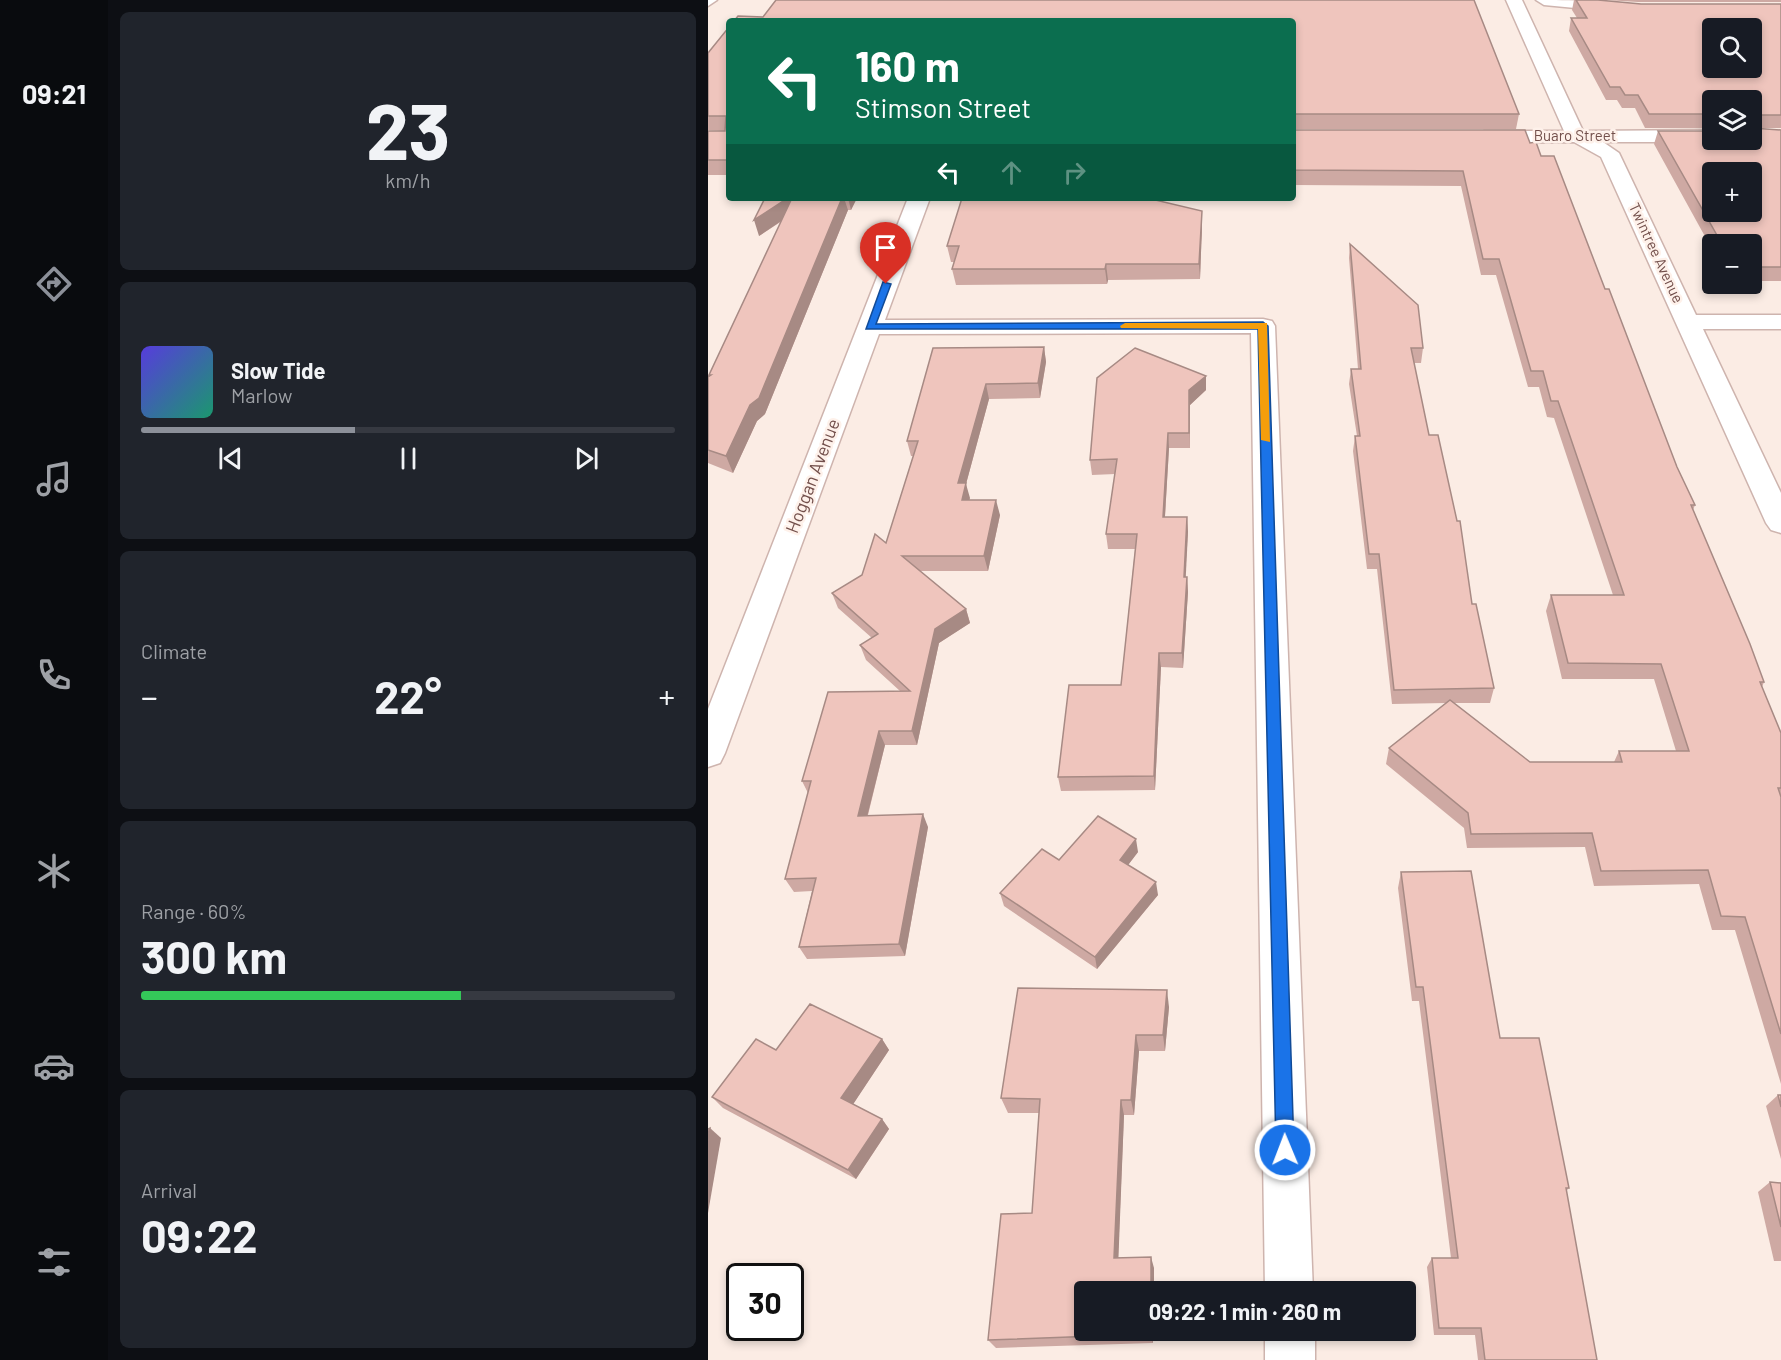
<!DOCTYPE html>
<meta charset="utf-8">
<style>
body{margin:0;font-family:Barlow,sans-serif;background:#20242c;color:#f1f3f6;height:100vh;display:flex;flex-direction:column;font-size:22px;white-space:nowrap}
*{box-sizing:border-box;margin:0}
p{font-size:20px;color:#9ea1a6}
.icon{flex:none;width:33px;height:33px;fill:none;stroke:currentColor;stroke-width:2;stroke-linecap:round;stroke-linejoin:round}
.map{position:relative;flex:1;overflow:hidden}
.panel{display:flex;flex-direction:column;gap:12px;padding:12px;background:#0d0f14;width:600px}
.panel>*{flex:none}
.guide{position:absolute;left:18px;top:18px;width:570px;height:183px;border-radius:6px;box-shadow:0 3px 9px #0003;background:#0b6e4f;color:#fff;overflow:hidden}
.controls{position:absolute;left:994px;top:18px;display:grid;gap:12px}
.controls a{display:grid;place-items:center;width:60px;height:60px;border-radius:6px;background:#171b24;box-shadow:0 3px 9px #0003;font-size:30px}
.speed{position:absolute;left:18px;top:1263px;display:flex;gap:12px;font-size:30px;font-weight:700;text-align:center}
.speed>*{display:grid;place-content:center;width:78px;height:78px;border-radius:50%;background:#171b24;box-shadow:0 3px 9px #0003;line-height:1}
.speed .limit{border:3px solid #111;border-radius:9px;background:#fff;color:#111}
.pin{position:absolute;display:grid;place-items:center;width:51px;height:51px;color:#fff;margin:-62px -26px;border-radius:50% 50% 50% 0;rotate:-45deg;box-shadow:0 0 6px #0007}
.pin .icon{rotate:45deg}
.me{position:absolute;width:66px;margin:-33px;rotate:359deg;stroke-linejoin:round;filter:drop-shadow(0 0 4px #0008)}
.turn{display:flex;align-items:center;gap:21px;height:126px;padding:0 30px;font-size:27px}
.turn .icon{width:78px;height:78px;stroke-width:2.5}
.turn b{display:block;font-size:42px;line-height:51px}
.lanes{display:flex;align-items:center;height:57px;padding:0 30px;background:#0003;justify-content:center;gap:30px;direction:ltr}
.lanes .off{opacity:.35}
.big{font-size:45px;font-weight:700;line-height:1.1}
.panel .card{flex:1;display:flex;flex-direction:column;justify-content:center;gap:9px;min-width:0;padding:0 21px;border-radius:9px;background:#20242c}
.panel .dial{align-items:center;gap:0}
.dial b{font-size:78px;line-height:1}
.song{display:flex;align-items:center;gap:18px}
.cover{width:72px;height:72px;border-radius:9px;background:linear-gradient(135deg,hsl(250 70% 55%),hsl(160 70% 35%))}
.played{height:6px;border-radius:3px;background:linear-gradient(90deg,#8c9099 40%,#363941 40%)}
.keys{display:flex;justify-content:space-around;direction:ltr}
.heat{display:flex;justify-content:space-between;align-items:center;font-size:33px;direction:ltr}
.charge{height:9px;border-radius:4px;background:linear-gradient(90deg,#34c759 60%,#363941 0)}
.trip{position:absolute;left:366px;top:1281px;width:342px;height:60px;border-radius:6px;background:#171b24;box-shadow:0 3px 9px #0003;font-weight:700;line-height:60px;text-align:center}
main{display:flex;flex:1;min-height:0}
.dock{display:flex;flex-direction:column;width:108px;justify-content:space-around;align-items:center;background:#090b0e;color:#9ea1a6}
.dock .icon{width:42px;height:42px}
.dock .on{color:#8c9099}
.dock b{font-size:27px;color:#f1f3f6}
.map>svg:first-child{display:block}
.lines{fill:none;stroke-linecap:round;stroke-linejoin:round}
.minor-casing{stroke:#ceb4ae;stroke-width:3}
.minor{fill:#fff;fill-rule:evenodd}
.wall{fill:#cea9a3}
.shaded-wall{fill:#a78a84}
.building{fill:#efc5bd;stroke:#a78a84;stroke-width:1.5;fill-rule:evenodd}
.route{fill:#1a73e8;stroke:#114b97;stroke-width:1.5}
.slow{fill:#f59e0b}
.labels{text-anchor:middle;stroke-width:5;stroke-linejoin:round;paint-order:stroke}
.far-street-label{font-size:15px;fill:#724f4b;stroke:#fef1ea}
.street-label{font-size:18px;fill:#724f4b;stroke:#fef1ea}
</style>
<main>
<nav class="dock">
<b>09:21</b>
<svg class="icon on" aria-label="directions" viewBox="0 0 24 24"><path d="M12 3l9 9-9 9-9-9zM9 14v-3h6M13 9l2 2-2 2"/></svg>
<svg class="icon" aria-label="music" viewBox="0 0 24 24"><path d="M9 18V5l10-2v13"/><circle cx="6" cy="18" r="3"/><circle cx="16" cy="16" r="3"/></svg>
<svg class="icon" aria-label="phone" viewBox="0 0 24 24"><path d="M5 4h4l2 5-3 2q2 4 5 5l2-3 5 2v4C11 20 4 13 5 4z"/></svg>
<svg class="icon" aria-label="climate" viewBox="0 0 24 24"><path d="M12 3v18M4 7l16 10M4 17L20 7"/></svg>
<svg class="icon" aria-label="car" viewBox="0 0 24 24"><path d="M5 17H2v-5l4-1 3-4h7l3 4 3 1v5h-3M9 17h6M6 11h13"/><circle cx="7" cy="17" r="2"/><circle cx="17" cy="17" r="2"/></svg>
<svg class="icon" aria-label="filters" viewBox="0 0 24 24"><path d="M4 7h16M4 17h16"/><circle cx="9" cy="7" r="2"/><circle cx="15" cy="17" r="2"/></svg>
</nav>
<section class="panel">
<div class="card dial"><b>23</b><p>km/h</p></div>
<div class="card">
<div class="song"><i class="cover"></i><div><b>Slow Tide</b><p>Marlow</p></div></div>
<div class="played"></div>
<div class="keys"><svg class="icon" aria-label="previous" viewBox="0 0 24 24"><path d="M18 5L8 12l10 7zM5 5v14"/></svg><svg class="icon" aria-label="pause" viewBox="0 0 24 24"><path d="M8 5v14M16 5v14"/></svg><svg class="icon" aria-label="next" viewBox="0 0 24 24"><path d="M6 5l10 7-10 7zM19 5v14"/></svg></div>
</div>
<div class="card"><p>Climate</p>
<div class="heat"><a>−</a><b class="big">22°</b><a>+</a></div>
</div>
<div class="card"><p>Range · 60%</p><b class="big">300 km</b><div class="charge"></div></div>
<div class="card"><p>Arrival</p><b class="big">09:22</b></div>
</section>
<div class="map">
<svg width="1073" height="1360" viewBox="0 0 1073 1360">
<rect width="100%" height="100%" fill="#fbece4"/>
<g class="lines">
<!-- minor casing -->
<g class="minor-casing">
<g id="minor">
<polygon points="0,0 9,0 0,6"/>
<polygon points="798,0 814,0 875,131 1005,130 1005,140 1012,140 1005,142 895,142 911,153 988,315 1073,315 1073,329 995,329 1073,493 1073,533 1063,530 1058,523 893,157 866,142 776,143 766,137 776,131 856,131"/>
<path d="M828 0C845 0 907 0 917 7L909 12 836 5Z"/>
<polygon points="200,198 222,198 177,320 555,319 564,321 567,326 605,1292 557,1292 543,333 171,334 17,753 12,763 0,767 0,709"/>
<rect x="557" y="1330" width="50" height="30"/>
</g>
</g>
<!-- minor -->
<use href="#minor" class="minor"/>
</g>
<!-- wall -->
<g class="wall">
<polygon points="866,0 890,0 933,4 1073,4 1073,128 1045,128 1073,130 1073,281 1044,281 1044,244 1005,244 1005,251 946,144 950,131 1044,140 1005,100 1005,128 937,128 927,108 914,108 909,100 898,100 861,31 863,18 869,18 864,10"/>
<polygon points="898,0 1073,0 1073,2 930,2"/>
<polygon points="585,21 811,114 808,129 585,129"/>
<polygon points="21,27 21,175 0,175 0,131 17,131 0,130 0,53"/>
<polygon points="585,130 822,143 833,156 897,289 969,467 987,505 985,510 1056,682 1054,687 1073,733 1073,1084 1027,930 1004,930 991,884 886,886 877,847 759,848 756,828 678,764 681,748 738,703 684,704 669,569 659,569 645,451 647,436 649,436 641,384 643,369 650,369 641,258 642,244 715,348 713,363 706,363 721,435 786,688 782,703 746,703 822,762 906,762 911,751 968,751 946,679 854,679 838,611 843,595 905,595 846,418 839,417 831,387 820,387 788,275 773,275 753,186 585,185"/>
<polygon points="57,198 149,198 143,210 140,210 57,414 49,421 25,473 0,463 0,377 1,376 1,375 74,221 51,236"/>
<polygon points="494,211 494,226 492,279 400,280 399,284 248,285 244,269 246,262 243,262 239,246"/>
<polygon points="336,347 338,362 332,398 281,399 258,484 261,500 292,515 280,571 212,571 258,609 262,623 231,643 209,745 177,745 160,815 220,827 197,956 99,959 91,947 104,891 86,892 77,879 100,793 94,781 192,691 158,660 152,645 164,638 130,608 124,593 154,575 178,543 205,456 203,456 199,441 225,348"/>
<polygon points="498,376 498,390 482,405 482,448 461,448 457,517 479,517 480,532 477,577 479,577 480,592 475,668 453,667 447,790 353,791 350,777 413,685 427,549 400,549 398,534 407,474 384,475 382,460"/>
<polygon points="430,852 420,865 450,895 389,969 296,906 292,893 351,860"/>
<polygon points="693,872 792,1038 861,1188 858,1191 889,1360 770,1360 767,1335 726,1335 719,1267 724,1258 743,1258 711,1001 704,1001 690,888"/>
<polygon points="461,1007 457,1051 431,1051 426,1115 416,1115 410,1257 446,1268 446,1292 376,1292 376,1330 445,1330 445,1343 288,1348 280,1340 324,1213 331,1113 300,1113 293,1098"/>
<polygon points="174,1039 181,1050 145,1104 174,1119 181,1129 148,1179 15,1108 4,1097 68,1050"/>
<polygon points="1070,1095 1073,1095 1073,1159 1058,1106"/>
<polygon points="1062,1182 1073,1183 1073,1261 1066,1261 1050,1192"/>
</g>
<!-- shaded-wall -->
<g class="shaded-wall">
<polygon points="80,198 88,198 91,209 51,236 46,220"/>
<polygon points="134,198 136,198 140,210 57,414 49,421 25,473 18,456"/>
<polygon points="140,198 149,198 143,210"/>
<polygon points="494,211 494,226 492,279 491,264"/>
<polygon points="398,264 400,280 399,284 397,269"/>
<polygon points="336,347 338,362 332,398 330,383"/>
<polygon points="498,376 498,390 482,405 482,448 481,390"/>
<polygon points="278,384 281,399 258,484 262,498 258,515 250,483"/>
<polygon points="460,433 461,448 456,532 455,517"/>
<polygon points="288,500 292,515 280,571 276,556"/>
<polygon points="479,517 480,532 477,592 476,577"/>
<polygon points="479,577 480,592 475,668 474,653"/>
<polygon points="258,609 262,623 231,643 209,745 204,731 227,629"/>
<polygon points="451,653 453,667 447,790 446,776"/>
<polygon points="171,731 177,745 156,829 150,816"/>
<polygon points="215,814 220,827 197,956 191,944"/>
<polygon points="428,839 430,852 414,873 412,860"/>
<polygon points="448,882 450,895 389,969 387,957"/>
<polygon points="459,990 461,1007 457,1051 455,1035"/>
<polygon points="428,1035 431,1051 426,1115 423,1100"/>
<polygon points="174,1039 181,1050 142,1109 133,1098"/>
<polygon points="413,1100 416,1115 410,1269 406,1258"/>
<polygon points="174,1119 181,1129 148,1179 140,1170"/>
<polygon points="2,1128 13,1138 0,1213 0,1141"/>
<polygon points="443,1257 446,1268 446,1292 443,1292"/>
<polygon points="442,1330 445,1330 445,1343 442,1334"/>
</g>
<!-- building -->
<g class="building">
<polygon points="68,0 766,0 811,114 585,114 585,117 585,21 26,21 30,16 55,17"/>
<path d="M868 0H890L933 4H1073V115H1047L1046 124 1044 125V100H1005V114H941L930 95H917L912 87H902L863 18H879ZM1005 28H1044V68H1005Z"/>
<polygon points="21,27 21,160 0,160 0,131 17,131 18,116 0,116 0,53"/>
<path d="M1044 128 1073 130V267H1044V244H1014L950 131H1005V140H1044ZM1005 172H1044V212H1005Z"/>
<polygon points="585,130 817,130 822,143 828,142 833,156 846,156 897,289 901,289 969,467 987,505 983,505 1042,644 1056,682 1052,682 1073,733 1073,788 1070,788 1073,797 1073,1034 1037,917 1013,916 1000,870 893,871 884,833 763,834 760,813 681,748 742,700 822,762 914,762 911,751 981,751 953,664 860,663 843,595 916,595 850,401 843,401 835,371 823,371 791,259 775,259 755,171 585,170"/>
<polygon points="57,198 80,198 46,220"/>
<polygon points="84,198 134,198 51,398 42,405 18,456 0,450 0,377 3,375 1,375"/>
<polygon points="254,198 439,198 494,211 491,264 398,264 397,269 244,269 251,246 239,246"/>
<polygon points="642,244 710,305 715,348 703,348 721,435 730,435 749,521 752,521 764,604 768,604 786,688 686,690 671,554 661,554 647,436 652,436 643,369 653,369"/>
<polygon points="336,347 330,383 278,384 250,483 258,483 254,500 288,500 276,556 194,556 258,609 227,629 204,731 171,731 150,816 215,814 191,944 91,947 108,878 77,879 103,781 94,781 120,692 202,691 152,645 170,634 124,593 154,575 167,534 178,543 210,441 199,441 225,348"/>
<polygon points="427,348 498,376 481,390 481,433 460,433 455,517 479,517 476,577 479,577 474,653 451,653 446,776 350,777 361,685 413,685 429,534 398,534 409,459 382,460 389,378"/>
<polygon points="390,816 428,839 412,860 448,882 387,957 292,893 334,849 351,860"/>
<polygon points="763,871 792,1038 831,1038 861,1188 858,1188 889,1360 777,1360 773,1328 731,1328 724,1258 750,1258 715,987 708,987 693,872"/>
<polygon points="310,988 459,990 455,1035 428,1035 423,1100 413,1100 406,1258 443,1257 443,1292 376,1292 376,1330 442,1330 442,1334 280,1340 293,1214 324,1213 332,1099 293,1098"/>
<polygon points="102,1004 174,1039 133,1098 174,1119 140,1170 4,1097 48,1039 68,1050"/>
<polygon points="1070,1095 1073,1095 1073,1107"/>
<polygon points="2,1128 0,1141 0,1129"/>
<polygon points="1062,1182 1073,1183 1073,1227"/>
</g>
<!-- route -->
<polygon class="route" points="175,282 183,284 168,324 555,322 560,326 586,1150 583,1157 577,1159 570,1157 568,1150 550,329 158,329"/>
<!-- slow -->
<polygon class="slow" points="417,323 559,323 562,442 553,440 550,329 413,328 412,326"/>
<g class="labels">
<!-- far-street labels -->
<g class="far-street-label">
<text x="867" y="141">Buaro Street</text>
<text transform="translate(948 253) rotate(65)" y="5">Twintree Avenue</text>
</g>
<!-- street labels -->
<g class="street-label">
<text transform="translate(105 476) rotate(-69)" y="6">Hoggan Avenue</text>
</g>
</g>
</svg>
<div class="controls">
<a><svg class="icon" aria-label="search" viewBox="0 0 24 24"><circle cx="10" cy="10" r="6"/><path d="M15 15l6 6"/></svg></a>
<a><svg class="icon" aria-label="layers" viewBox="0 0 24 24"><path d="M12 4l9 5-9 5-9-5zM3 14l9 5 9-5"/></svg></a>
<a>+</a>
<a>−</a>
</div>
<div class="speed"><div class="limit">30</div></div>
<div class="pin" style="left:178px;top:284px;background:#d93025"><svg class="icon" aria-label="arrive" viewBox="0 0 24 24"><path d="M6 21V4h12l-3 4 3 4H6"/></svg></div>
<svg class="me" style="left:577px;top:1150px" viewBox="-20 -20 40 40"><circle r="17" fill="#1a73e8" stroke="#fff" stroke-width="3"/><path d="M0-11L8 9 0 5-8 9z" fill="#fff"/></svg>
<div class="trip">09:22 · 1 min · 260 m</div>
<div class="guide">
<div class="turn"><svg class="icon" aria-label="left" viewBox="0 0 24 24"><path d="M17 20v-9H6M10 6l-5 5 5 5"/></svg><div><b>160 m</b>Stimson Street</div></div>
<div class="lanes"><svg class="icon" aria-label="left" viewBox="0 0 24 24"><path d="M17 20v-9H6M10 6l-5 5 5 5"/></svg><svg class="icon off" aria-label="ahead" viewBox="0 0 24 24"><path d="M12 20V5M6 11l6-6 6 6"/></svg><svg class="icon off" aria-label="right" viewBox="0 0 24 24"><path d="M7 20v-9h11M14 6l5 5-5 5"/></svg></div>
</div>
</div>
</main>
